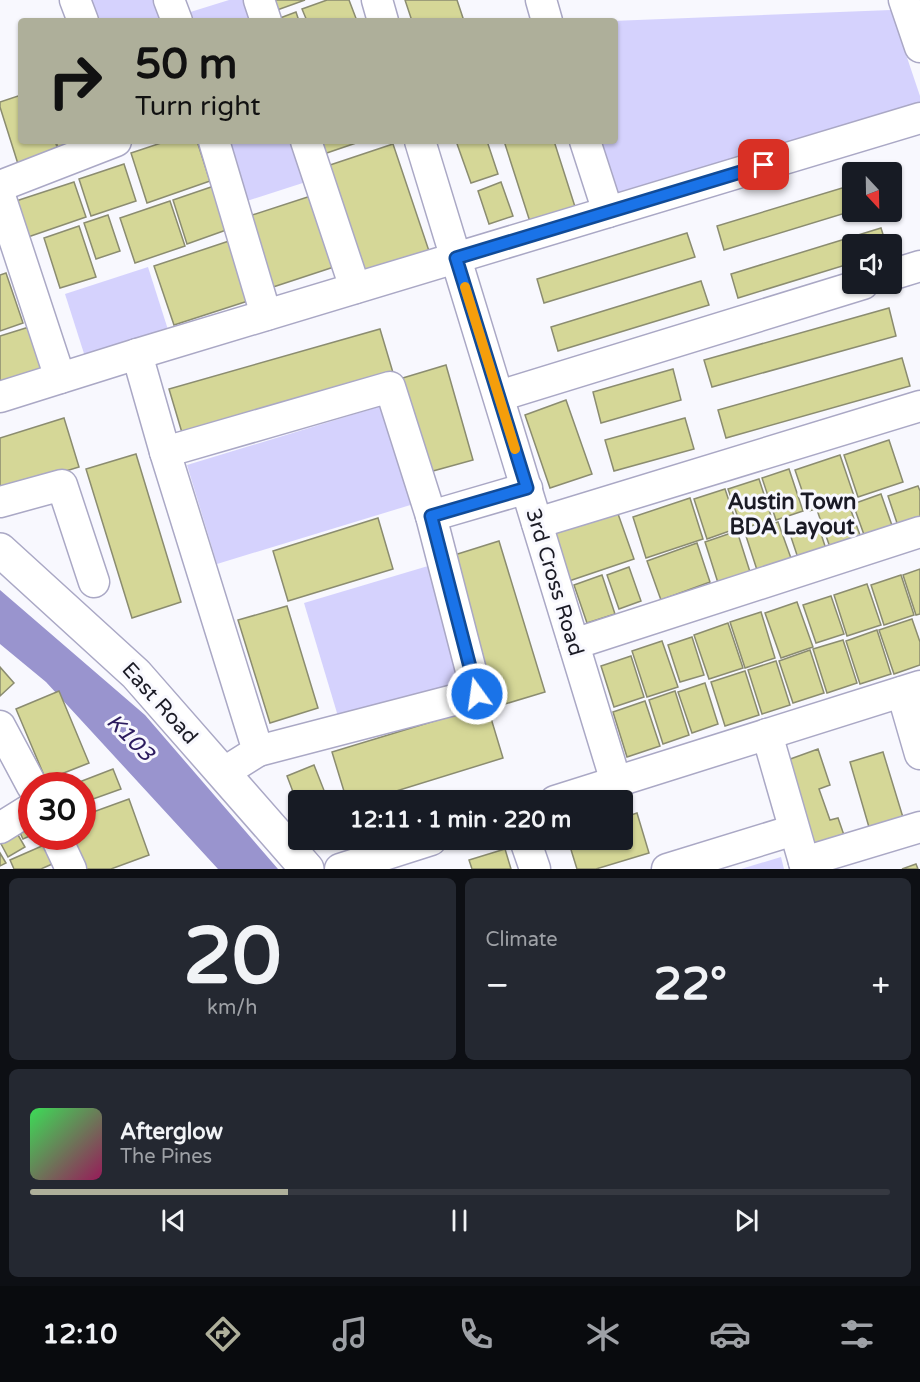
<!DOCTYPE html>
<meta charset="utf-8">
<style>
body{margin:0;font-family:"Varela Round",sans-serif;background:#242831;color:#f1f3f6;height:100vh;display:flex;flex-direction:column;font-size:22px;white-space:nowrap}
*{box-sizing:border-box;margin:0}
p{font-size:20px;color:#9ea1a6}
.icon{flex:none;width:33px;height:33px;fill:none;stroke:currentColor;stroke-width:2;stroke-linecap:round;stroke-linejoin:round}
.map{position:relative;height:869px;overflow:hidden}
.sheet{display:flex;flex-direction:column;gap:9px;padding:9px;background:#0d0f14;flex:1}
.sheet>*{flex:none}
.hud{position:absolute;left:18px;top:18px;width:600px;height:126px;border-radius:6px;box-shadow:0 2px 4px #0004;background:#aeaf9a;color:#111;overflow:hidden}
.needle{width:39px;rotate:158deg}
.buttons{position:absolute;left:842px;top:162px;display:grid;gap:12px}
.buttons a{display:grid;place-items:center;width:60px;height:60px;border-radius:6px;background:#171b24;box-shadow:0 2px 4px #0004;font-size:30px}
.speed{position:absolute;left:18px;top:772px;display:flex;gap:12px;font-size:30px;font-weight:700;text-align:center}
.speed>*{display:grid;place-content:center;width:78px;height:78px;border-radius:50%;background:#171b24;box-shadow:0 2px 4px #0004;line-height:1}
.speed .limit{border:9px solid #d22;background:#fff;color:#111}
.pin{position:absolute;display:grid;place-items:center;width:51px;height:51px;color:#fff;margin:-26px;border-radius:12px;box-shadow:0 3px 9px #0006}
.me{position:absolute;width:66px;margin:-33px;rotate:346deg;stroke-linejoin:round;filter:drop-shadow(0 0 4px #0008)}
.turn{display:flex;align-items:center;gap:21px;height:126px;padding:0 18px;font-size:27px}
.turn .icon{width:78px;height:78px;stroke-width:2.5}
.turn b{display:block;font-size:42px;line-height:51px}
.big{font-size:45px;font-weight:800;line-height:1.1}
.sheet .card{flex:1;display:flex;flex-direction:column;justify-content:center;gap:9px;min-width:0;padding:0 21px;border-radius:9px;background:#242831}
.sheet .dial{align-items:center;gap:0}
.dial b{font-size:78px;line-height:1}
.song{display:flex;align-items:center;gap:18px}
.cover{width:72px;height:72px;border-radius:9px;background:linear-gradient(135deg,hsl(130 70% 55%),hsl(330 70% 35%))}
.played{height:6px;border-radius:3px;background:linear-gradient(90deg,#aeaf9a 30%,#363941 30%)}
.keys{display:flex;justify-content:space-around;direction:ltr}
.heat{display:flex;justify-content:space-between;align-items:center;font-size:33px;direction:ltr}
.sheet .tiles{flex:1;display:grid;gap:9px;grid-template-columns:1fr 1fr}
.card:last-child{grid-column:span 2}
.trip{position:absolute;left:288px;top:790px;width:345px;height:60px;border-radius:6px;background:#171b24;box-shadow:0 2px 4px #0004;font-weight:800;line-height:60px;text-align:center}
.tab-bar{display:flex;height:96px;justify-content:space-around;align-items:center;background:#090b0e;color:#9ea1a6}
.tab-bar .icon{width:42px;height:42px}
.tab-bar .on{color:#aeaf9a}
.tab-bar b{font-size:27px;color:#f1f3f6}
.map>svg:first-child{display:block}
.green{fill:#d5d2fd}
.water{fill:#9994ce}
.building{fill:#d5d797;stroke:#8b8c70;stroke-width:1.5}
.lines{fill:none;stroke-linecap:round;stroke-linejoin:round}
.minor-casing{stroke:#aaa8c5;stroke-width:33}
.tertiary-casing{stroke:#aaa8c5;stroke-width:36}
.minor{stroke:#fff;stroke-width:30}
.tertiary{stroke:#fff;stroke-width:33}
.route-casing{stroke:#114b97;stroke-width:15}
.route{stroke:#1a73e8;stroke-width:10}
.slow{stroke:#f59e0b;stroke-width:10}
.labels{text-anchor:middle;stroke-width:6;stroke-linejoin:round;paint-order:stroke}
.street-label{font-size:21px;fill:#1b1b25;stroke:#f8f8fe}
.neighbourhood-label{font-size:22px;font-weight:bold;fill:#1b1b25;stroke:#f8f8fe}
.water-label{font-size:22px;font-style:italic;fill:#2b1b5e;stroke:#f8f8fe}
</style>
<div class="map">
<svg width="920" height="869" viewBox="0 0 920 869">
<rect width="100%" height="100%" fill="#f8f8fe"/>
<!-- green -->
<g class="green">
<polygon points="78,0 158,0 165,18 158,21 86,21"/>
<polygon points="229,0 254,0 261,21 186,21 184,14"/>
<polygon points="891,10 920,96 920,108 620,198 601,141 615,141 615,21 612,21"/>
<polygon points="224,141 299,141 312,180 244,202"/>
<polygon points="148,267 170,336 87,363 65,294"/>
<polygon points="388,404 417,503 217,564 187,465"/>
<polygon points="428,566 464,685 340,723 304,603"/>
<polygon points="781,857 784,869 741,869"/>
</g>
<!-- water -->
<polygon class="water" points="0,590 145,715 278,869 218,869 46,682 0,644"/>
<!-- building -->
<g class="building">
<polygon points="261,0 305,0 266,14"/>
<polygon points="327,0 349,0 357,21 307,21 302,9"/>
<polygon points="405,0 457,0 464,21 412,21"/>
<polygon points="296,12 299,21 272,21"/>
<polygon points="21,95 21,141 55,141 58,150 18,164 0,107 0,102"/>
<polygon points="56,141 79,141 58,148"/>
<polygon points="167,141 197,141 210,181 147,203 131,153"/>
<polygon points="309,141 355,141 356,143 315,157"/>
<polygon points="456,141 487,141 498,174 471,183"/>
<polygon points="504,141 554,141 577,213 532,228"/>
<polygon points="393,144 430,254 358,278 321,168"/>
<polygon points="124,164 136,201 91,216 79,179"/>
<polygon points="74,182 86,217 28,237 16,201"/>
<polygon points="501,182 513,216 489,224 478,191"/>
<polygon points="852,185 852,211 724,250 717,226"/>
<polygon points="214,186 229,229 187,244 173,200"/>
<polygon points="320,193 343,264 264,290 240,219"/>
<polygon points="170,201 185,246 135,263 120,218"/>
<polygon points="108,215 120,251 96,259 84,223"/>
<polygon points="79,226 96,277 60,288 44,238"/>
<polygon points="881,228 886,244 852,244 852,263 738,298 731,274"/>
<polygon points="687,233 695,257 544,303 537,279"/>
<polygon points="232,240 251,300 174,325 154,266"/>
<polygon points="6,273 23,323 0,331 0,275"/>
<polygon points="701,281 709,305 558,351 551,327"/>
<polygon points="889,308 896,336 712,387 704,360"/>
<polygon points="29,327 45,377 0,391 0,336"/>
<polygon points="380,329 394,376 183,436 169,389"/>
<polygon points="902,358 910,386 726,438 718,410"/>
<polygon points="446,365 473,460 422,474 396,380"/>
<polygon points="673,369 681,400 601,423 593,392"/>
<polygon points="566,400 592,474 550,488 525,415"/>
<polygon points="64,418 79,467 0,491 0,438"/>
<polygon points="685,418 694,449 614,471 605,440"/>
<polygon points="889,440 903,482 858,497 844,455"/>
<polygon points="136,454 181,602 132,618 86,469"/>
<polygon points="840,455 854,496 809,511 795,470"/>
<polygon points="789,469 803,511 776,520 762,478"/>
<polygon points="759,479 772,519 742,529 728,489"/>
<polygon points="918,486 920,491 920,528 901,535 888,496"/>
<polygon points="725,489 738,528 707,539 694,499"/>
<polygon points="881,494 895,534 867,543 853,504"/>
<polygon points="690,498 703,539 646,558 633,517"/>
<polygon points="847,500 863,543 832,553 817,510"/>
<polygon points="617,511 634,559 569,581 552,533"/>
<polygon points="378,518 393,569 288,601 273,551"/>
<polygon points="778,522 792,561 758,573 745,533"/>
<polygon points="817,522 828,555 800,564 789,531"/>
<polygon points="737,531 751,575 719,586 705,542"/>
<polygon points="499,541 545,692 495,707 448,557"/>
<polygon points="697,543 710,582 661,600 647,561"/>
<polygon points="629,567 641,601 619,609 607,575"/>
<polygon points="920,569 920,614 916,615 903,575"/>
<polygon points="602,575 615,614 587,623 574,585"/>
<polygon points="901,575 914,615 884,625 871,585"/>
<polygon points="867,584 881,625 847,636 834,595"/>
<polygon points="831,596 844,634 816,643 803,605"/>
<polygon points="797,602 813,647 781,658 765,613"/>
<polygon points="287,606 318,708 270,723 238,620"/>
<polygon points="761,612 775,658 745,668 730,622"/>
<polygon points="912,619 920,642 920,665 894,674 879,630"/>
<polygon points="728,623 743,668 709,679 694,635"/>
<polygon points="877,630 891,674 860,684 846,641"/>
<polygon points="692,637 704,675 680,682 668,645"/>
<polygon points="843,640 857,683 827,693 813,649"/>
<polygon points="662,641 678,687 647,697 632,651"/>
<polygon points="810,650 824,693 793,703 779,661"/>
<polygon points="631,656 644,697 614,707 601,666"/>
<polygon points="776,661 790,705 762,714 748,670"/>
<polygon points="0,667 14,683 0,696"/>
<polygon points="745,671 759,715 725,726 711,682"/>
<polygon points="705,683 718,724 692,733 678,692"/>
<polygon points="59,691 89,763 46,780 16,709"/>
<polygon points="675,691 689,735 663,744 649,700"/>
<polygon points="645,701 660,746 627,757 613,712"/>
<polygon points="487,705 503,758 364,801 347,801 332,752"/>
<polygon points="818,749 830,785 819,789 830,820 838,818 845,838 813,849 782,762"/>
<polygon points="883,752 905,824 871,834 850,762"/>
<polygon points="314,765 327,798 320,801 298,801 298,805 287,776"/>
<polygon points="113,769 121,789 82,803 82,786 69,786"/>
<polygon points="129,799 149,855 111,869 84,869 72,837 82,837 82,816"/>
<polygon points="637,813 649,853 596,869 577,869 568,840 622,840 622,818"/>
<polygon points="32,814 32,835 23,839 15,822"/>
<polygon points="14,828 25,847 8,857 0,842"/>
<polygon points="51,842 59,861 41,869 14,869 10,860"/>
<polygon points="505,849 511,869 472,869 469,860"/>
<polygon points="0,853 6,863 0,866"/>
<polygon points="916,864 918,869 902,869"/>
</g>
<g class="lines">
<!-- minor casing -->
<g class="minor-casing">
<g id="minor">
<polyline points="75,0 83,21"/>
<polyline points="169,0 177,21"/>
<polyline points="259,0 266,21"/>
<polyline points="377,0 383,21"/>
<polyline points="541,0 547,21"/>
<polyline points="904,0 920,47"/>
<polyline points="214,141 266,315"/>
<polyline points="306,141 355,288"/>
<polyline points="420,141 616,782"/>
<polyline points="585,141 608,212"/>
<polyline points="0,186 116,141"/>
<polyline points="0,196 60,378"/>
<polyline points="891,275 920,266"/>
<polyline points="137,354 165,452 258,751 223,773"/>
<polyline points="499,396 863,284"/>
<polyline points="0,397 137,354 920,118"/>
<polyline points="165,452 390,387 431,516 527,488"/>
<polyline points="0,502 62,485 94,582"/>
<polyline points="537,523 920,406"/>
<polyline points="574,644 920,532"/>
<polyline points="902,692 920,754"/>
<polyline points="0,726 32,786"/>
<polyline points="767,734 806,869"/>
<polyline points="258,751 477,694 431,516"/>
<polyline points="555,801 920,686"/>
<polyline points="0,828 32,808"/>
<polyline points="56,837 71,869"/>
<polyline points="525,840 535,869"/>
<polyline points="804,862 920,827"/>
<polyline points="340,869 431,840"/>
<polyline points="667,869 794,830"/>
</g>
</g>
<!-- tertiary casing -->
<g class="tertiary-casing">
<polyline id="tertiary" points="0,550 136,674 307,869"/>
</g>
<!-- minor -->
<use href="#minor" class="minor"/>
<!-- tertiary -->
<use href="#tertiary" class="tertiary"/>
</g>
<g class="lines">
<!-- route casing -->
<g class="route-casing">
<polyline id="route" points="477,694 431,516 527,488 456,258 764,165"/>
</g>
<!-- route -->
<use href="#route" class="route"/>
<!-- slow -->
<polyline class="slow" points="465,287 515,449"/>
</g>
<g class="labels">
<!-- street labels -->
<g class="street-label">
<text transform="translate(555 582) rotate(73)" y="7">3rd Cross Road</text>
<text transform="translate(160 703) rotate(48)" y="7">East Road</text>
</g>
<!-- neighbourhood labels -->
<g class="neighbourhood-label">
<text x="792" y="509">Austin Town<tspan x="792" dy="25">BDA Layout</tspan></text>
</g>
<!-- water labels -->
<g class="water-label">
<text transform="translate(131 737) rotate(45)" y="8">K103</text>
</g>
</g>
</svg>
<div class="buttons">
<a><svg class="needle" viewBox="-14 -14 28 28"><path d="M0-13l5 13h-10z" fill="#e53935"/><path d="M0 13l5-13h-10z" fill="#9ea1a6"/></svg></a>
<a><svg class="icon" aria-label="sound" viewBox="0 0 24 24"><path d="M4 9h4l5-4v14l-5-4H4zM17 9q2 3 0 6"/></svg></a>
</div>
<div class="speed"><div class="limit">30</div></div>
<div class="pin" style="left:764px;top:165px;background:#d93025"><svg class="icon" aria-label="arrive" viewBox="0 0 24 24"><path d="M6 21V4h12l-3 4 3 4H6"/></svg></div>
<svg class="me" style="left:477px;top:694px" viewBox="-20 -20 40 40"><circle r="17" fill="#1a73e8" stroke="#fff" stroke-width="3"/><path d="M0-11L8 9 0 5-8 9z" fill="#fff"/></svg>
<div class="trip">12:11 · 1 min · 220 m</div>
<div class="hud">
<div class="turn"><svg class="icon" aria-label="right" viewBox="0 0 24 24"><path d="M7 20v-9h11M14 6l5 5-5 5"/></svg><div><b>50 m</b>Turn right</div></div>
</div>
</div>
<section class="sheet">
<div class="tiles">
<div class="card dial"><b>20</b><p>km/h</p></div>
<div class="card"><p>Climate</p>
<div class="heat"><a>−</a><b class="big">22°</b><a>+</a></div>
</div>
<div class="card">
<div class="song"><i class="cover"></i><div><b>Afterglow</b><p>The Pines</p></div></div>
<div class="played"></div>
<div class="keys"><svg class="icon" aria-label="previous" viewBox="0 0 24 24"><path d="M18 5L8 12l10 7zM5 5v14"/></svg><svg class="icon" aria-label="pause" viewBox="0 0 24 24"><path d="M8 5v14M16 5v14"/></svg><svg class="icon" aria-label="next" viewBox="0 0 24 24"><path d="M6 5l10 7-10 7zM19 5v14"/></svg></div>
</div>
</div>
</section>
<nav class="tab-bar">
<b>12:10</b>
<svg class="icon on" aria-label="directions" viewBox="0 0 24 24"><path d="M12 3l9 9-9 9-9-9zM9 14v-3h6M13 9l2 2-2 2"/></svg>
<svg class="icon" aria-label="music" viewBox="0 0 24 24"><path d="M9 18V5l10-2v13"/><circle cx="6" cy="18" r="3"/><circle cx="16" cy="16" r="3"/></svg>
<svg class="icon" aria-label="phone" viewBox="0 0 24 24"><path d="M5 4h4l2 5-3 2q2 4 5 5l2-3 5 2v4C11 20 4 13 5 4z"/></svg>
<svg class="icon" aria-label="climate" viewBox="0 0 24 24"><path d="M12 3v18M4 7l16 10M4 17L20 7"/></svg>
<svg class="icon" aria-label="car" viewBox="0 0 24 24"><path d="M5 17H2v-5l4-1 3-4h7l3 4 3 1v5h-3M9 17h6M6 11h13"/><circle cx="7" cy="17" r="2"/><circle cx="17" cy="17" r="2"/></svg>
<svg class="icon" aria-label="filters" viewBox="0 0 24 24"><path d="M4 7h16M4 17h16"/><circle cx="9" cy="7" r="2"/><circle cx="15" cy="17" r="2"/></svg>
</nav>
